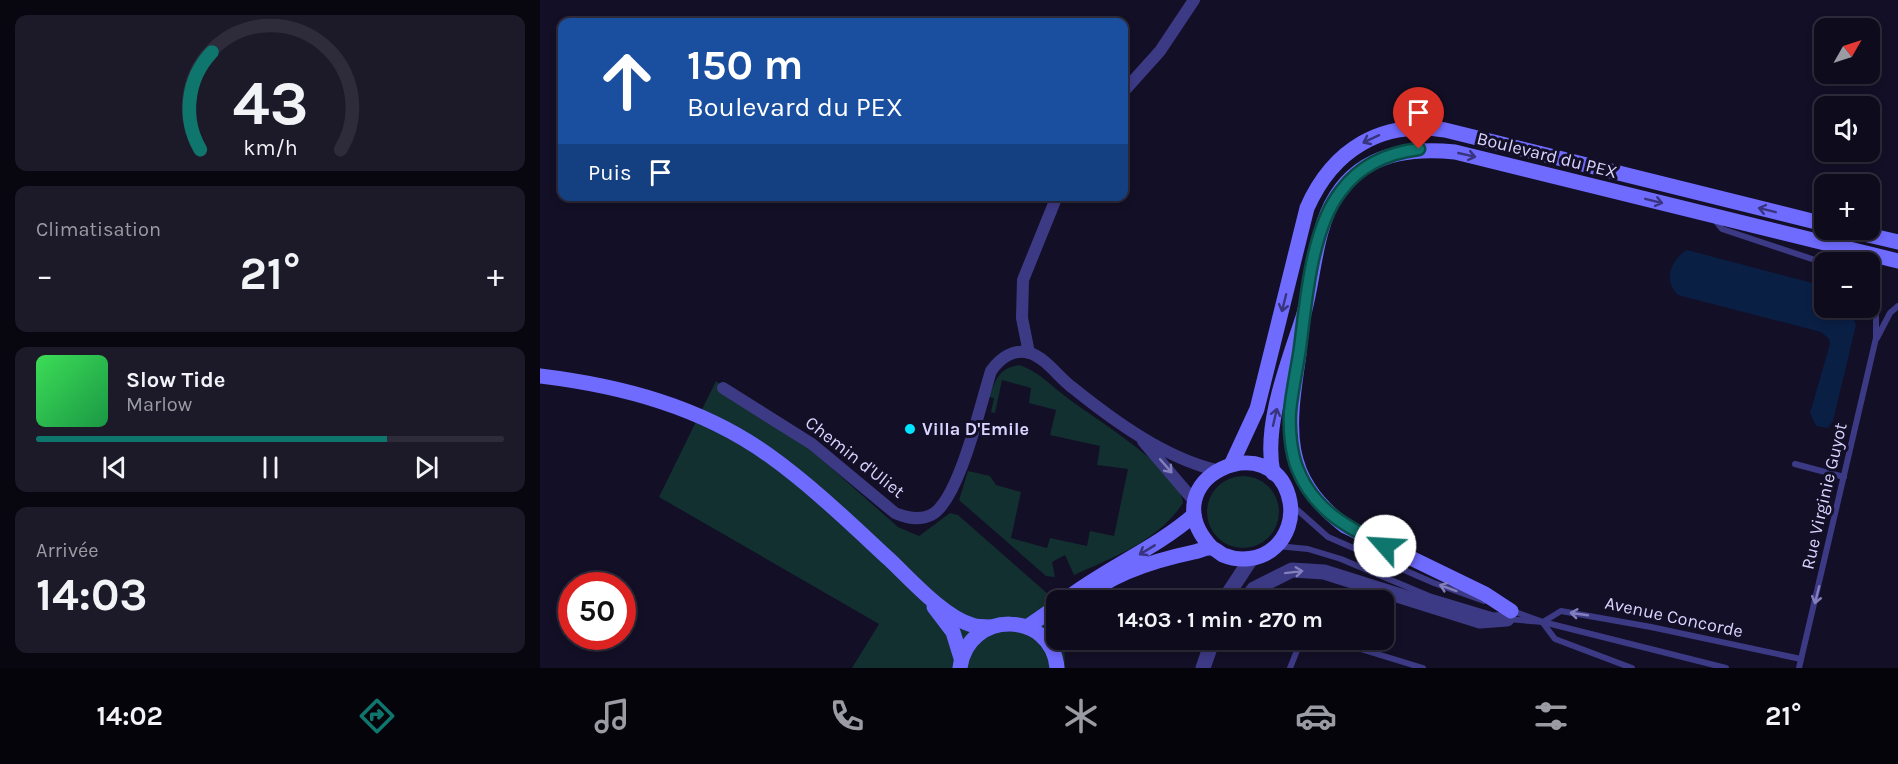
<!DOCTYPE html>
<html lang="fr">
<meta charset="utf-8">
<style>
body{margin:0;font-family:Karla,sans-serif;background:#1c1929;color:#f1f3f6;height:100vh;display:flex;flex-direction:column;font-size:22px;white-space:nowrap}
*{box-sizing:border-box;margin:0}
p{font-size:20px;color:#9b9ba3}
.icon{flex:none;width:33px;height:33px;fill:none;stroke:currentColor;stroke-width:2;stroke-linecap:round;stroke-linejoin:round}
.map{position:relative;flex:1;overflow:hidden}
.details{display:flex;flex-direction:column;gap:15px;padding:15px;background:#08060f;width:540px}
.details>*{flex:none}
.guide{position:absolute;left:18px;top:18px;width:570px;height:183px;border-radius:12px;box-shadow:0 3px 9px #0003,0 0 0 2px #2e2b3b;background:#1a4fa0;color:#fff;overflow:hidden}
.needle{width:39px;rotate:51deg}
.fabs{position:absolute;left:1274px;top:18px;display:grid;gap:12px}
.fabs a{display:grid;place-items:center;width:66px;height:66px;border-radius:12px;background:#0e0b1c;box-shadow:0 3px 9px #0003,0 0 0 2px #2e2b3b;font-size:30px}
.speed{position:absolute;left:18px;top:572px;display:flex;gap:12px;font-size:30px;font-weight:700;text-align:center}
.speed>*{display:grid;place-content:center;width:78px;height:78px;border-radius:50%;background:#0e0b1c;box-shadow:0 3px 9px #0003,0 0 0 2px #2e2b3b;line-height:1}
.speed .limit{border:9px solid #d22;background:#fff;color:#111}
.pin{position:absolute;display:grid;place-items:center;width:51px;height:51px;color:#fff;margin:-62px -26px;border-radius:50% 50% 50% 0;rotate:-45deg;box-shadow:0 0 6px #0007}
.pin .icon{rotate:45deg}
.me{position:absolute;width:66px;margin:-33px;rotate:296deg;stroke-linejoin:round;filter:drop-shadow(0 0 4px #0008)}
.turn{display:flex;align-items:center;gap:21px;height:126px;padding:0 30px;font-size:27px}
.turn .icon{width:78px;height:78px;stroke-width:2.5}
.turn b{display:block;font-size:42px;line-height:51px}
.then{display:flex;align-items:center;height:57px;padding:0 30px;background:#0003;gap:12px;font-size:22px}
.big{font-size:45px;font-weight:700;line-height:1.1}
.details .widget{flex:1;display:flex;flex-direction:column;justify-content:center;gap:9px;min-width:0;padding:0 21px;border-radius:12px;background:#1c1929}
.details .dial{align-items:center;gap:0}
.dial svg{height:156px;overflow:visible;fill:none;stroke:#2e2b3b;stroke-width:7;stroke-linecap:round;text-anchor:middle}
.dial text{fill:#f1f3f6;stroke:none}
.song{display:flex;align-items:center;gap:18px}
.cover{width:72px;height:72px;border-radius:9px;background:linear-gradient(135deg,hsl(130 70% 55%),hsl(140 70% 35%))}
.played{height:6px;border-radius:3px;background:linear-gradient(90deg,#0f766e 75%,#2e2b3b 75%)}
.keys{display:flex;justify-content:space-around;direction:ltr}
.heat{display:flex;justify-content:space-between;align-items:center;font-size:33px;direction:ltr}
.trip{position:absolute;left:506px;top:590px;width:348px;height:60px;border-radius:12px;background:#0e0b1c;box-shadow:0 3px 9px #0003,0 0 0 2px #2e2b3b;font-weight:700;line-height:60px;text-align:center}
.dock{display:flex;height:96px;justify-content:space-around;align-items:center;background:#06040b;color:#9b9ba3}
.dock .icon{width:42px;height:42px}
.dock .selected{color:#0f766e}
.dock b{font-size:27px;color:#f1f3f6}
main{display:flex;flex:1;min-height:0}
.map>svg:first-child{display:block}
.green{fill:#12302f}
.water{fill:#0a1f44}
.lines{fill:none;stroke-linecap:round;stroke-linejoin:round}
.service{stroke:#3d3a85;stroke-width:6}
.minor{stroke:#3d3a85;stroke-width:12}
.tertiary{stroke:#3d3a85;stroke-width:15}
.secondary{stroke:#6f6bff;stroke-width:15}
.oneway{stroke:#38347d}
.oneway2{stroke:#837fbc}
.route-casing{stroke:#0a4d48;stroke-width:15}
.route{stroke:#0f766e;stroke-width:10}
.poi-dot{fill:#00e5ff;stroke:#130f26;stroke-width:2}
.labels{text-anchor:middle;stroke-width:6;stroke-linejoin:round;paint-order:stroke}
.street-label{font-size:18px;fill:#d9d4ff;stroke:#130f26}
.poi-label{font-size:18px;font-weight:bold;fill:#d9d4ff;stroke:#130f26;text-anchor:start}
</style>
<main>
<section class="details">
<div class="widget dial"><svg viewBox="0 0 100 80">
<path d="M14 69A42 42 0 1 1 86 69"/>
<path d="M14 69A42 42 0 0 1 20 19" stroke="#0f766e"/>
<text x="50" y="56" font-size="32" font-weight="700">43</text>
<text x="50" y="72" font-size="11">km/h</text>
</svg></div>
<div class="widget"><p>Climatisation</p>
<div class="heat"><a>−</a><b class="big">21°</b><a>+</a></div>
</div>
<div class="widget">
<div class="song"><i class="cover"></i><div><b>Slow Tide</b><p>Marlow</p></div></div>
<div class="played"></div>
<div class="keys"><svg class="icon" aria-label="previous" viewBox="0 0 24 24"><path d="M18 5L8 12l10 7zM5 5v14"/></svg><svg class="icon" aria-label="pause" viewBox="0 0 24 24"><path d="M8 5v14M16 5v14"/></svg><svg class="icon" aria-label="next" viewBox="0 0 24 24"><path d="M6 5l10 7-10 7zM19 5v14"/></svg></div>
</div>
<div class="widget"><p>Arrivée</p><b class="big">14:03</b></div>
</section>
<div class="map">
<svg width="1358" height="668" viewBox="0 0 1358 668">
<rect width="100%" height="100%" fill="#130f26"/>
<!-- green -->
<g class="green">
<path d="M479 365C498 371 509 384 525 396 551 417 641 469 643 503 618 541 574 557 534 575L525 555 512 562 515 577 506 576 419 500 428 471 450 476 456 485 481 492 471 538 507 548 510 538 547 546 550 531 574 536 588 469 557 465 560 446 510 435 516 410 489 403 491 388 462 380 455 413 451 412 454 398 449 397C456 379 459 368 479 365Z"/>
<polygon points="176,381 271,450 358,527 379,536 410,513 418,515 516,601 516,639 524,639 525,668 312,668 339,624 119,497"/>
<circle cx="703" cy="512" r="36"/>
</g>
<!-- water -->
<path class="water" d="M1147 250 1284 286V308H1310L1316 325 1293 421 1288 428 1276 426 1270 413 1290 344 1289 339 1281 332 1138 295C1123 281 1130 260 1147 250Z"/>
<g class="lines">
<!-- service -->
<g class="service">
<polyline points="1174,219 1182,229 1284,263"/>
<polyline points="1337,338 1350,313 1358,306"/>
<polyline points="1255,464 1304,477"/>
<polyline points="753,506 788,537 894,583 944,601"/>
<polyline points="737,546 768,549 801,559 889,596 952,615"/>
<polyline points="970,610 1003,622 1186,668"/>
<polyline points="967,619 1003,622 1021,611 1111,627 1261,659"/>
<polyline points="1003,623 1015,639 1092,668"/>
<polyline points="788,639 883,668"/>
<polyline points="750,668 758,648 772,639"/>
<polyline points="1259,668 1336,338 1336,315 1329,296"/>
</g>
<!-- minor -->
<g class="minor">
<polyline points="584,91 620,51 654,0"/>
<polyline points="489,353 482,318 483,280 517,196"/>
<path d="M183 388 272 444 355 513C367 518 379 521 391 515 419 502 441 402 451 371 460 358 474 348 490 353 507 359 519 378 533 388 574 421 625 458 676 470"/>
<polyline points="603,441 655,502"/>
</g>
<!-- tertiary -->
<g class="tertiary">
<polyline points="684,600 711,559"/>
<polyline points="705,600 714,589 752,570 784,572 940,621 967,619"/>
<polyline points="663,668 673,639"/>
</g>
<!-- secondary -->
<g class="secondary">
<polyline points="1307,230 1358,242"/>
<path d="M759 354C748 428 740 476 805 526L945 594 971 611"/>
<path d="M0 376C82 386 162 407 230 456 273 487 311 524 350 560 371 580 404 617 432 625 437 627 444 627 450 627"/>
<path d="M692 463 717 409 767 208C793 149 842 120 905 130L1284 224"/>
<path d="M733 473C723 425 748 363 763 317 771 290 773 260 781 232 799 164 850 145 915 152L1358 261"/>
<path d="M525 600C566 568 615 549 654 515"/>
<path d="M542 600C571 573 616 560 654 552 659 551 667 547 672 548 675 549 680 553 683 555 700 562 721 560 735 547 747 536 753 519 750 502 735 422 607 479 672 548"/>
<polyline points="394,607 413,632 421,658"/>
<polyline points="487,627 516,607"/>
<path d="M420 668C428 609 512 610 517 668"/>
</g>
</g>
<!-- one-way arrows -->
<defs><path id="oneway-shaft" d="M-6 0H5M1.5-3L5.5 0L1.5 3" fill="none" stroke-width="1.6" stroke-linecap="round" stroke-linejoin="round" transform="scale(1.5)"/></defs>
<g class="oneway">
<use href="#oneway-shaft" transform="translate(831 139) rotate(155)"/>
<use href="#oneway-shaft" transform="translate(927 155) rotate(13)"/>
<use href="#oneway-shaft" transform="translate(1114 201) rotate(14)"/>
<use href="#oneway-shaft" transform="translate(1227 210) rotate(-166)"/>
<use href="#oneway-shaft" transform="translate(744 303) rotate(104)"/>
<use href="#oneway-shaft" transform="translate(735 417) rotate(-77)"/>
<use href="#oneway-shaft" transform="translate(607 550) rotate(149)"/>
</g>
<g class="oneway2">
<use href="#oneway-shaft" transform="translate(626 466) rotate(49)"/>
<use href="#oneway-shaft" transform="translate(754 572) rotate(-7)"/>
<use href="#oneway-shaft" transform="translate(908 588) rotate(-160)"/>
<use href="#oneway-shaft" transform="translate(1277 595) rotate(104)"/>
<use href="#oneway-shaft" transform="translate(1039 614) rotate(-172)"/>
</g>
<g class="lines">
<!-- route casing -->
<g class="route-casing">
<path id="route" d="M845 546C808 528 774 510 758 470 751 454 749 429 750 412 752 390 757 369 760 348 766 302 771 229 801 191 820 165 847 153 879 149"/>
</g>
<!-- route -->
<use href="#route" class="route"/>
</g>
<!-- markers -->
<circle class="poi-dot" cx="370" cy="429" r="6"/>
<g class="labels">
<!-- street labels -->
<g class="street-label">
<text transform="translate(1007 155) rotate(14)" y="6">Boulevard du PEX</text>
<text transform="translate(315 457) rotate(38)" y="6">Chemin d'Uliet</text>
<text transform="translate(1284 496) rotate(-77)" y="6">Rue Virginie Guyot</text>
<text transform="translate(1134 617) rotate(12)" y="6">Avenue Concorde</text>
</g>
<!-- poi labels -->
<g class="poi-label">
<text x="382" y="435">Villa D'Emile</text>
</g>
</g>
</svg>
<div class="fabs">
<a><svg class="needle" viewBox="-14 -14 28 28"><path d="M0-13l5 13h-10z" fill="#e53935"/><path d="M0 13l5-13h-10z" fill="#9b9ba3"/></svg></a>
<a><svg class="icon" aria-label="sound" viewBox="0 0 24 24"><path d="M4 9h4l5-4v14l-5-4H4zM17 9q2 3 0 6"/></svg></a>
<a>+</a>
<a>−</a>
</div>
<div class="speed"><div class="limit">50</div></div>
<div class="pin" style="left:879px;top:149px;background:#d93025"><svg class="icon" aria-label="arrive" viewBox="0 0 24 24"><path d="M6 21V4h12l-3 4 3 4H6"/></svg></div>
<svg class="me" style="left:845px;top:546px" viewBox="-20 -20 40 40"><circle r="19" fill="#fff"/><path d="M0-13L10 11 0 6-10 11z" fill="#0f766e"/></svg>
<div class="trip">14:03 · 1 min · 270 m</div>
<div class="guide">
<div class="turn"><svg class="icon" aria-label="ahead" viewBox="0 0 24 24"><path d="M12 20V5M6 11l6-6 6 6"/></svg><div><b>150 m</b>Boulevard du PEX</div></div>
<div class="then">Puis<svg class="icon" aria-label="arrive" viewBox="0 0 24 24"><path d="M6 21V4h12l-3 4 3 4H6"/></svg></div>
</div>
</div>
</main>
<nav class="dock">
<b>14:02</b>
<svg class="icon selected" aria-label="directions" viewBox="0 0 24 24"><path d="M12 3l9 9-9 9-9-9zM9 14v-3h6M13 9l2 2-2 2"/></svg>
<svg class="icon" aria-label="music" viewBox="0 0 24 24"><path d="M9 18V5l10-2v13"/><circle cx="6" cy="18" r="3"/><circle cx="16" cy="16" r="3"/></svg>
<svg class="icon" aria-label="phone" viewBox="0 0 24 24"><path d="M5 4h4l2 5-3 2q2 4 5 5l2-3 5 2v4C11 20 4 13 5 4z"/></svg>
<svg class="icon" aria-label="climate" viewBox="0 0 24 24"><path d="M12 3v18M4 7l16 10M4 17L20 7"/></svg>
<svg class="icon" aria-label="car" viewBox="0 0 24 24"><path d="M5 17H2v-5l4-1 3-4h7l3 4 3 1v5h-3M9 17h6M6 11h13"/><circle cx="7" cy="17" r="2"/><circle cx="17" cy="17" r="2"/></svg>
<svg class="icon" aria-label="filters" viewBox="0 0 24 24"><path d="M4 7h16M4 17h16"/><circle cx="9" cy="7" r="2"/><circle cx="15" cy="17" r="2"/></svg>
<b>21°</b>
</nav>
